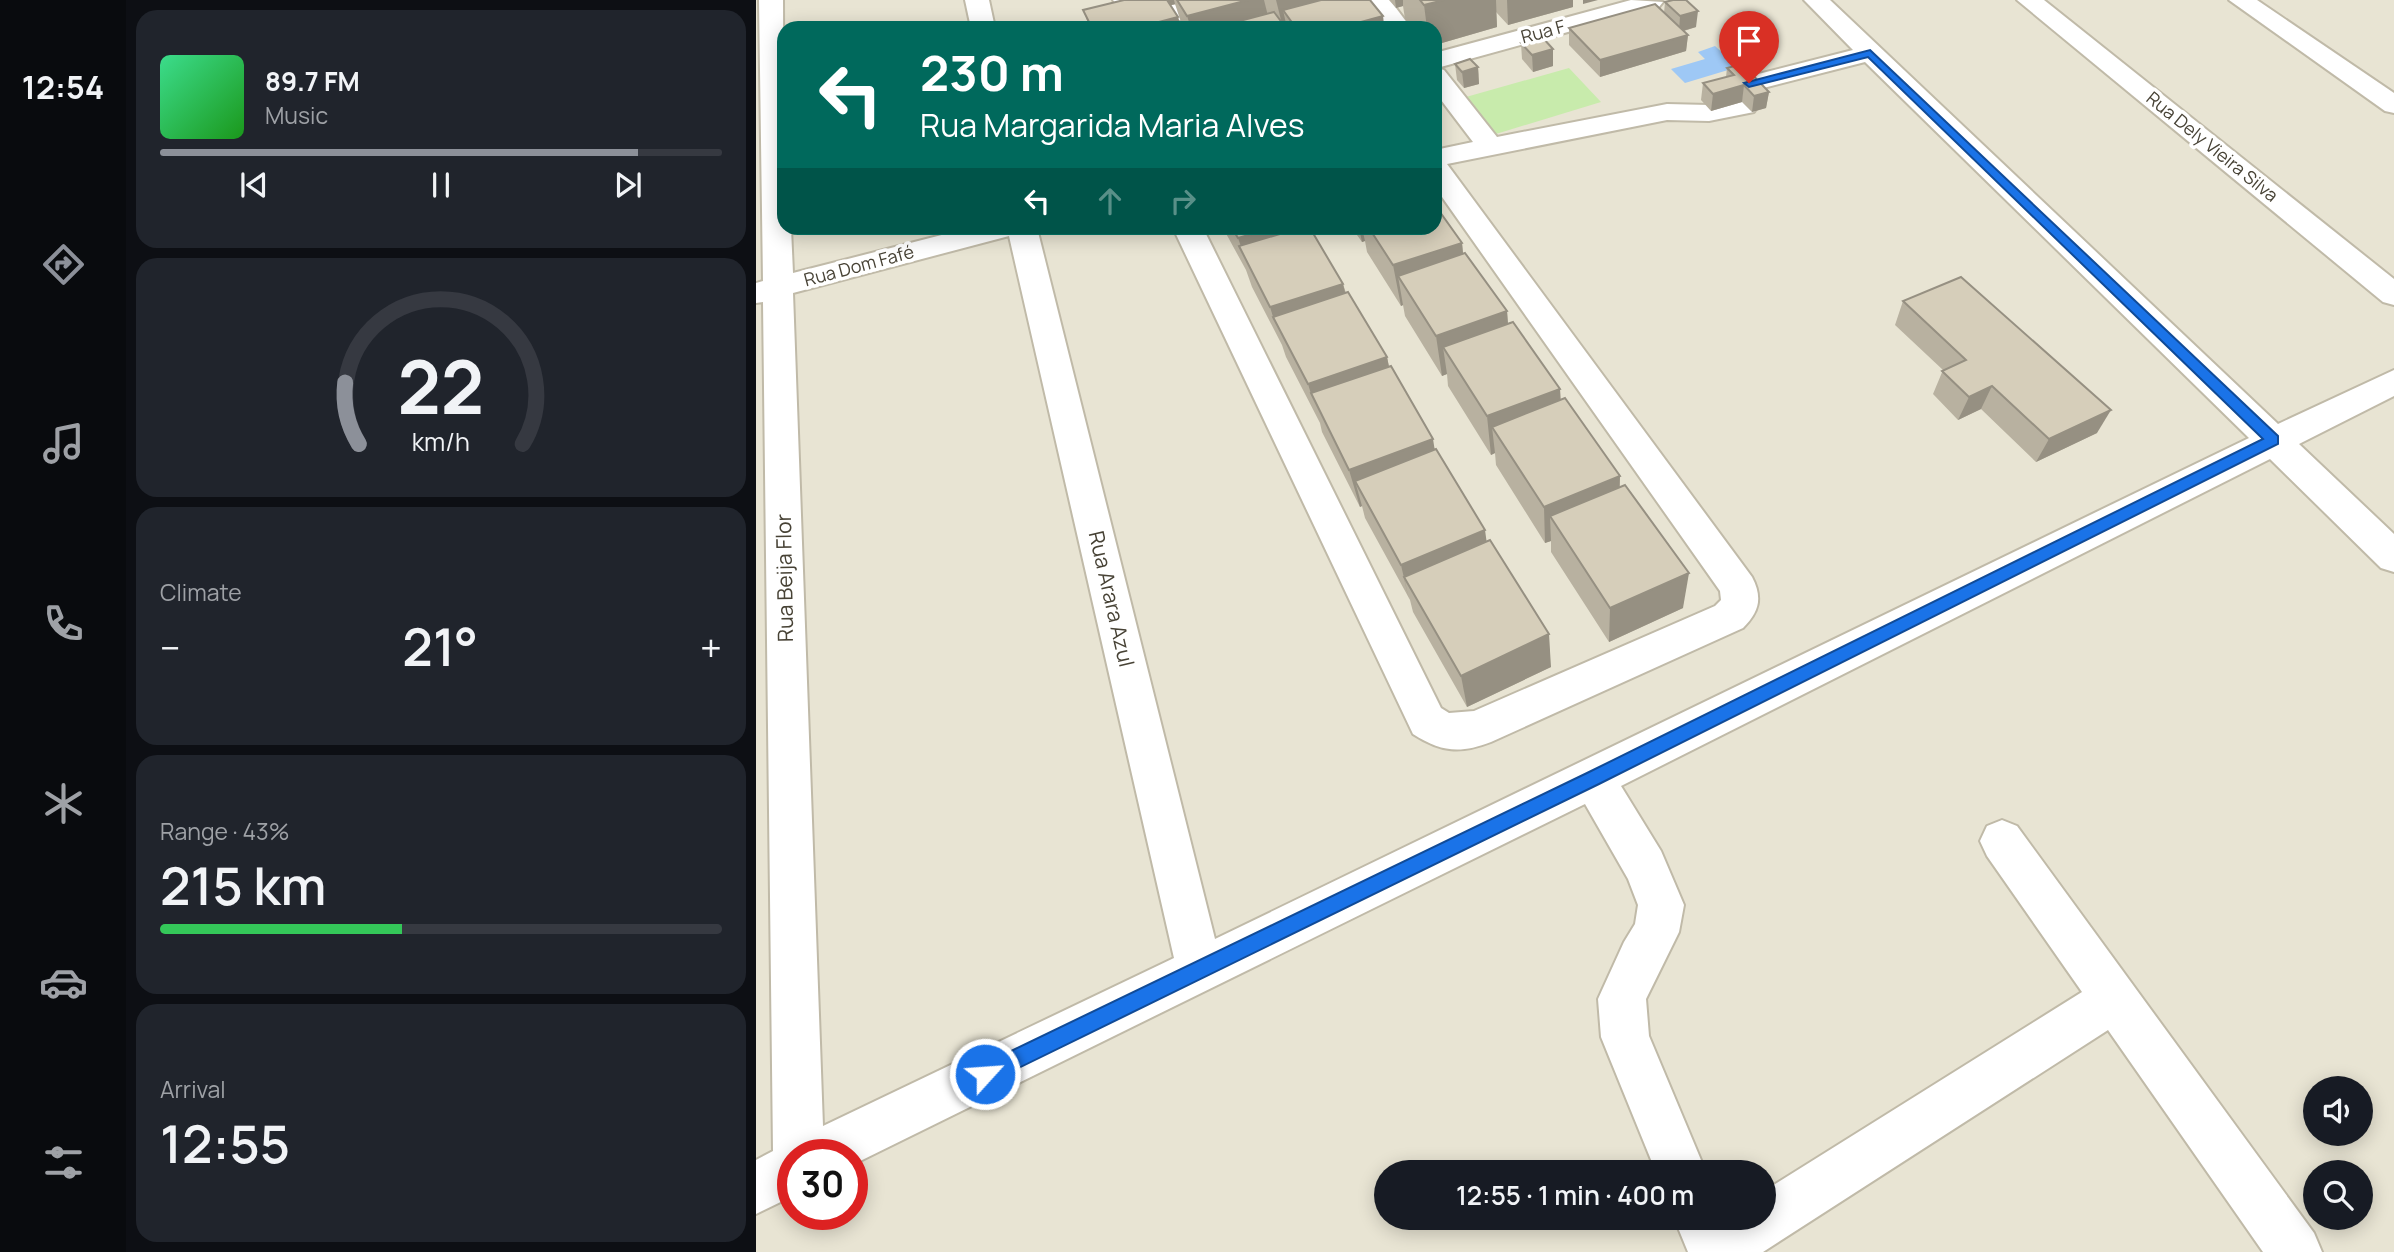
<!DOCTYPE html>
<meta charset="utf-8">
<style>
body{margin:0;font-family:Manrope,sans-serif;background:#20242c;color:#f1f3f6;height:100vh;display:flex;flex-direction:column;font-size:26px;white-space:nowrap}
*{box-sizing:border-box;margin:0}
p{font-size:23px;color:#9ea1a6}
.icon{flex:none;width:38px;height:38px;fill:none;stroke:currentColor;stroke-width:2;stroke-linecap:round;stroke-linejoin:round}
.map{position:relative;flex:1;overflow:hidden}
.panel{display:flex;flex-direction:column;gap:10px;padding:10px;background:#0d0f14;width:630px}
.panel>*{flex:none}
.hud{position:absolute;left:21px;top:21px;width:665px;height:214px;border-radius:21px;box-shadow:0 4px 18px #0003;background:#00695c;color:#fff;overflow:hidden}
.buttons{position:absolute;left:1547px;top:1076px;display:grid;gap:14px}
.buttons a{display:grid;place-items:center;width:70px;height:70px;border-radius:50%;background:#171b24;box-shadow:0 4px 18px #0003;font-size:35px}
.speed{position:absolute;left:21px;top:1139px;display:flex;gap:14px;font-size:35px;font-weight:700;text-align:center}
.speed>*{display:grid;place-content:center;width:91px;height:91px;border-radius:50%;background:#171b24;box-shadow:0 4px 18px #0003;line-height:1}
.speed .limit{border:10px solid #d22;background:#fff;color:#111}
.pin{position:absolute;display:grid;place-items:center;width:60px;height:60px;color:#fff;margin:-72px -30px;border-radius:50% 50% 50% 0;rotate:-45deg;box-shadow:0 0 7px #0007}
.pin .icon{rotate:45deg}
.me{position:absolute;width:77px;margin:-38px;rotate:64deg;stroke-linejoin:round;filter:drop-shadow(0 0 5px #0008)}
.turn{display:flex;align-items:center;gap:24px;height:147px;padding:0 28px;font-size:32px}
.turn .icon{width:91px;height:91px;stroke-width:2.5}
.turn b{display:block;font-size:49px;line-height:60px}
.lanes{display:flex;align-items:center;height:66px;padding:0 28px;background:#0003;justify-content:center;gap:35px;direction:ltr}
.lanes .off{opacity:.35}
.big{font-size:52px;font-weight:600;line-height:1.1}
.panel .widget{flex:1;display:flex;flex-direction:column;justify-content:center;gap:10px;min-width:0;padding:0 24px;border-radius:21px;background:#20242c}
.panel .dial{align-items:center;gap:0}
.dial svg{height:182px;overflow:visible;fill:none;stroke:#363941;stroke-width:7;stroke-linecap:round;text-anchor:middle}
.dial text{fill:#f1f3f6;stroke:none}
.song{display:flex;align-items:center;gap:21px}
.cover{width:84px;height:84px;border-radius:10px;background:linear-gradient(135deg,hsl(150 70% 55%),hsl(120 70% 35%))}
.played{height:7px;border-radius:4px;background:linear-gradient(90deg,#8c9099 85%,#363941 85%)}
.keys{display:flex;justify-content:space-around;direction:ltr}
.heat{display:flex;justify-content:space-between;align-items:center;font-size:38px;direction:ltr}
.charge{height:10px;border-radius:5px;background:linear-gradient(90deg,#34c759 43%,#363941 0)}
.trip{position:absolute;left:618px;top:1160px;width:402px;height:70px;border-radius:35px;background:#171b24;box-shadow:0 4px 18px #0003;font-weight:600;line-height:70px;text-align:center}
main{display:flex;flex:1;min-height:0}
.tabs{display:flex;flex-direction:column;width:126px;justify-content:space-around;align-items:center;background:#090b0e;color:#9ea1a6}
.tabs .icon{width:49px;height:49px}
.tabs .selected{color:#8c9099}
.tabs b{font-size:32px;color:#f1f3f6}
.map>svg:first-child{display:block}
.residential{fill:#e8e4d3;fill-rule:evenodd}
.green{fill:#c8ebac}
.water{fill:#9ec8f5}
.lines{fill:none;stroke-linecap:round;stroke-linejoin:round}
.minor-casing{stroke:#c0baa8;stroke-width:4}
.minor{fill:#fff;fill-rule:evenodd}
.wall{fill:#b8b1a0}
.shaded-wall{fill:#969082}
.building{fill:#d6ceba;stroke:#969082;stroke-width:2}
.route{fill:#1a73e8;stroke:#114b97;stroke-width:2}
.labels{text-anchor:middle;stroke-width:7;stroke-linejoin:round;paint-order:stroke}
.far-street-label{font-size:18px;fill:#474235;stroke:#fff}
.street-label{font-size:21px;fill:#474235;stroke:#fff}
</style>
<main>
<nav class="tabs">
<b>12:54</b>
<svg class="icon selected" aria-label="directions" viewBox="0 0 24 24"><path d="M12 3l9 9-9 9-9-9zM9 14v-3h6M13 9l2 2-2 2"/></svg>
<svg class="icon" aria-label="music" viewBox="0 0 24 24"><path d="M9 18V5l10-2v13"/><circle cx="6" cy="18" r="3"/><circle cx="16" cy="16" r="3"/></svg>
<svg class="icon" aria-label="phone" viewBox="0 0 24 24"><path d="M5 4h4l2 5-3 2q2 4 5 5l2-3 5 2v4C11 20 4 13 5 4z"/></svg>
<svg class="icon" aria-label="climate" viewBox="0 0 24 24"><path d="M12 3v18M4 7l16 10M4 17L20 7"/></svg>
<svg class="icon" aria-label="car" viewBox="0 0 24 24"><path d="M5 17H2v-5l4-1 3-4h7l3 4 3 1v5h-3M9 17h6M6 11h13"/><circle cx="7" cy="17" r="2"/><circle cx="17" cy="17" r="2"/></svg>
<svg class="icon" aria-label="filters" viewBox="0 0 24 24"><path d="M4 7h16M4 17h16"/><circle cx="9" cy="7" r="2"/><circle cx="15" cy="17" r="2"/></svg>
</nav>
<section class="panel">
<div class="widget">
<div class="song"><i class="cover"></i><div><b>89.7 FM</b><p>Music</p></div></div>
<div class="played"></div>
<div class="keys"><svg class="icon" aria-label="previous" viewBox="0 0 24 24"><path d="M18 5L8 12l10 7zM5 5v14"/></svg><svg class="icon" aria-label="pause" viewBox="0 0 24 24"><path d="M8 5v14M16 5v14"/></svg><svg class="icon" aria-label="next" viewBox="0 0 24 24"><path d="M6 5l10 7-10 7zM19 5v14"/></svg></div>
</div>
<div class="widget dial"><svg viewBox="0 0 100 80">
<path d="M14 69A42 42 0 1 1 86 69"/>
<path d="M14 69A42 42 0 0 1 8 42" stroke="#8c9099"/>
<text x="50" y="56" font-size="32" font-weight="700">22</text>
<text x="50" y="72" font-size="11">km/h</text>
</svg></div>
<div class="widget"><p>Climate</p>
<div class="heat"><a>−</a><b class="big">21°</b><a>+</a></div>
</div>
<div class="widget"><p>Range · 43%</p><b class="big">215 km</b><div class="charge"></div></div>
<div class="widget"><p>Arrival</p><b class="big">12:55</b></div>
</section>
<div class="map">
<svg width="1638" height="1252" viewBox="0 0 1638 1252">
<rect width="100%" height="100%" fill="#f4f1e6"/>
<!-- residential -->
<path class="residential" d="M0 0H1638V1252H0ZM28 28H679V228H28ZM1559 1088H1605V1134H1559ZM37 1155H96V1214H37ZM630 1172H1008V1218H630ZM1559 1172H1605V1218H1559Z"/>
<!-- green -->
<polygon class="green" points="813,68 845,102 740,134 710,97"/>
<!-- water -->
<polygon class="water" points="959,46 982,67 929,83 915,69 949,59 942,52"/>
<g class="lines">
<!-- minor casing -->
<g class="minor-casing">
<g id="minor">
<path d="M3 0H27L28 228H35L37 273 213 228H281L459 939 1493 438 1109 62 988 93 979 90 975 85 979 80 1097 50 1048 0H1074L1522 424 1638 370V396L1543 444 1638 534V572L1625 568 1514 459 865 786 905 851 928 905 923 932 890 999 893 1036 950 1172H900L845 1037 842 999 868 942 879 924 882 905 872 879 829 804 96 1165V1155H37V1196L0 1214V1160L17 1151 7 302 0 303V283L7 281ZM253 236 418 958 67 1126 37 293Z"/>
<polygon points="209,0 233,0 239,28 215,28"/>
<path d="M357 0H382L393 6 403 7 448 0H488L484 5C447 15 384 39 357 0Z"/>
<polygon points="610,0 634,0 655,28 631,28"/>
<path d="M875 0 907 2 903 7 681 68 688 70 741 137 911 104 953 105 989 98 998 100 1002 106 998 112 953 121 911 120 691 164 996 577C1007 598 1003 612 987 628L735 742C704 754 685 752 657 734L417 228H447L685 708 693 713 718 711 959 606 965 600 964 591 679 187V150L717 142 679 92V53Z"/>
<polygon points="1261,0 1288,0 1638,279 1638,305 1627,302"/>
<polygon points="1473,0 1501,0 1638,93 1638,113 1629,111"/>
<polygon points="1246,820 1261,826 1558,1233 1566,1252 1507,1252 1352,1030 1007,1252 932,1252 918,1218 1008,1218 1008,1191 1326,992 1231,856 1224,841 1231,826"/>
</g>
</g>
<!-- minor -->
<use href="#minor" class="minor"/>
</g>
<!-- wall -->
<g class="wall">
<polygon points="368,0 614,0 627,16 628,28 427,28 419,4 414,5 422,17 425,28 334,28 327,10"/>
<polygon points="633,0 817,0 817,7 752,25 740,12 741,27 679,45 679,28 657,28 649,19 647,6 640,8"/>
<polygon points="909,2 940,27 928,31 932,35 930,51 844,77 813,45 813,28 908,13"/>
<polygon points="765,43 797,66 777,72 766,59"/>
<polygon points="699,64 722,67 723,84 708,88 701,80"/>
<polygon points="971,68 1013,92 1010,108 996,112 986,102 955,111 945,100 947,83 970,77"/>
<polygon points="467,228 554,228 587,284 590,293 631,357 633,367 731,542 795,667 711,707 657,612 654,600 609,518 606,506 604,507 566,432 564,423 530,357 526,345 496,287 490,270"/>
<polygon points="596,228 679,228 706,243 707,254 751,311 752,324 804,389 805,400 864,476 864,487 927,608 853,642 795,552 795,541 789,543 740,465 739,453 735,455 692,386 691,374 686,376 649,316 647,305 645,306 611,252 609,241 606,242"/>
<polygon points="1147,301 1341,433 1280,462 1225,409 1202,420 1177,394 1187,370 1139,325"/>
</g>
<!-- shaded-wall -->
<g class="shaded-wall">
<polygon points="410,0 418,0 419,4 412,6"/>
<polygon points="492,0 508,0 515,28 435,28 431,16"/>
<polygon points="520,0 599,0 527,10 531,28 527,28"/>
<polygon points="639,0 647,0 647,6 640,8"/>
<polygon points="688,0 740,0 741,27 679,45 679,28 671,28 668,5"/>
<polygon points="751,0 817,0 817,7 752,25"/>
<polygon points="827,0 842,0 827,4"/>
<polygon points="942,11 940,27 923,32 924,16"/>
<polygon points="627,16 628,28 583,28"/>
<polygon points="422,17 425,28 380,28"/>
<polygon points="932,35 930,51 844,77 844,60"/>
<polygon points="797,49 797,66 777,72 776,55"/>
<polygon points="722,67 723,84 708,88 706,72"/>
<polygon points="988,85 986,102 955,111 957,94"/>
<polygon points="1013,92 1010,108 996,112 998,96"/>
<polygon points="517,228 554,228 489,258 482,238"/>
<polygon points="603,228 606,228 609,241 606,242"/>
<polygon points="706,243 710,284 642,276 647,305 645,306 637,265"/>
<polygon points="587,284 597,324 518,320 514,307"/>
<polygon points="751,311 754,352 687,347 691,374 686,376 680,336"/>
<polygon points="631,357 639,396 555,394 552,384"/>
<polygon points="1236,386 1225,409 1202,420 1213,397"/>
<polygon points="804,389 805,428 736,427 739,453 735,455 731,416"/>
<polygon points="1355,410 1341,433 1280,462 1293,439"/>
<polygon points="677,439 683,477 599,481 606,506 604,507 593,470"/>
<polygon points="864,476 862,513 794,516 795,541 789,543 788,507"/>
<polygon points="729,530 734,566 648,577 653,600 645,565"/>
<polygon points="933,573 927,608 853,642 854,608"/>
<polygon points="793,634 795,667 711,707 705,676"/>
</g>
<!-- building -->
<g class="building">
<polygon points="368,0 411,0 422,17 380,28 336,28 327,10"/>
<polygon points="421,0 492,0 431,16"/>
<polygon points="565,0 614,0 627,16 583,28 540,28 527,10"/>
<polygon points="664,0 688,0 668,5"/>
<polygon points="917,0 930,0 942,11 924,16 909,2"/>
<polygon points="899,4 932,35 844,60 813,28"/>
<polygon points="518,12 530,28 457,28"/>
<polygon points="786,37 797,49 776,55 765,43"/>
<polygon points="714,59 722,67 706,72 699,64"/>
<polygon points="986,64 1013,92 998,96 988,85 957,94 947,83 978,75 971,68"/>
<polygon points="679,205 706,243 637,265 613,228 679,228"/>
<polygon points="476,228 517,228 482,238"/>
<polygon points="544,228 554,228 587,284 514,307 483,246"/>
<polygon points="709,253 751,311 680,336 642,276"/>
<polygon points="1205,277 1355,410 1293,439 1236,386 1213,397 1186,371 1210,360 1147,301"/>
<polygon points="592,292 631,357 552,384 517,317"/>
<polygon points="757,322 804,389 731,416 687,347"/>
<polygon points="635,366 677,439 593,470 555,393"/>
<polygon points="809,398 864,476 788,507 736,427"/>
<polygon points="680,449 729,530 645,565 599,481"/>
<polygon points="869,485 933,573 854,608 794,516"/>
<polygon points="734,540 793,634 705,676 648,577"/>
</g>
<!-- route -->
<polygon class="route" points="1114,50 1522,436 1522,444 843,784 236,1081 229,1084 222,1081 219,1074 222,1067 831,773 1507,439 1112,57 993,87 988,83"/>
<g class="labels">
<!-- far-street labels -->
<g class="far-street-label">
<text transform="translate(787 32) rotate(-15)" y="6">Rua F</text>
<text transform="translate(1456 147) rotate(39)" y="6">Rua Dely Vieira Silva</text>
<text transform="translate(103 266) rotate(-15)" y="6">Rua Dom Fafé</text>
</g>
<!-- street labels -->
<g class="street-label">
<text transform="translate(29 578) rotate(-91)" y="7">Rua Beija Flor</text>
<text transform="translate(355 599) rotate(77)" y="7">Rua Arara Azul</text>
</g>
</g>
</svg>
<div class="buttons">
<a><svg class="icon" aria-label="sound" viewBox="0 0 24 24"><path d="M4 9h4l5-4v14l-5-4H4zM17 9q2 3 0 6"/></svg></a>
<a><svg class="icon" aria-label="search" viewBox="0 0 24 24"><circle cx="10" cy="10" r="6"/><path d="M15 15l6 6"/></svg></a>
</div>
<div class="speed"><div class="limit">30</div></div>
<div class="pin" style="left:993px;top:83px;background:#d93025"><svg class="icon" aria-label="arrive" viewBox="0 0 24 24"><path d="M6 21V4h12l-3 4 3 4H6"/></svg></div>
<svg class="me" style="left:229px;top:1074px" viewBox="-20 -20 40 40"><circle r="17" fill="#1a73e8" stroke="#fff" stroke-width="3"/><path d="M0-11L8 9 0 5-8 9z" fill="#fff"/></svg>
<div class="trip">12:55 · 1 min · 400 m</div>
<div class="hud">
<div class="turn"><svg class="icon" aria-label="left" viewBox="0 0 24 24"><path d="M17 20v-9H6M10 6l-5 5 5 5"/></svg><div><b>230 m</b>Rua Margarida Maria Alves</div></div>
<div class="lanes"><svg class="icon" aria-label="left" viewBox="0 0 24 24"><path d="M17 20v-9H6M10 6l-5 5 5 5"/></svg><svg class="icon off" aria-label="ahead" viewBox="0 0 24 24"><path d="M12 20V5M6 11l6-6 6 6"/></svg><svg class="icon off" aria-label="right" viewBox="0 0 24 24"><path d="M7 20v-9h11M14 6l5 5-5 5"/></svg></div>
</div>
</div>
</main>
